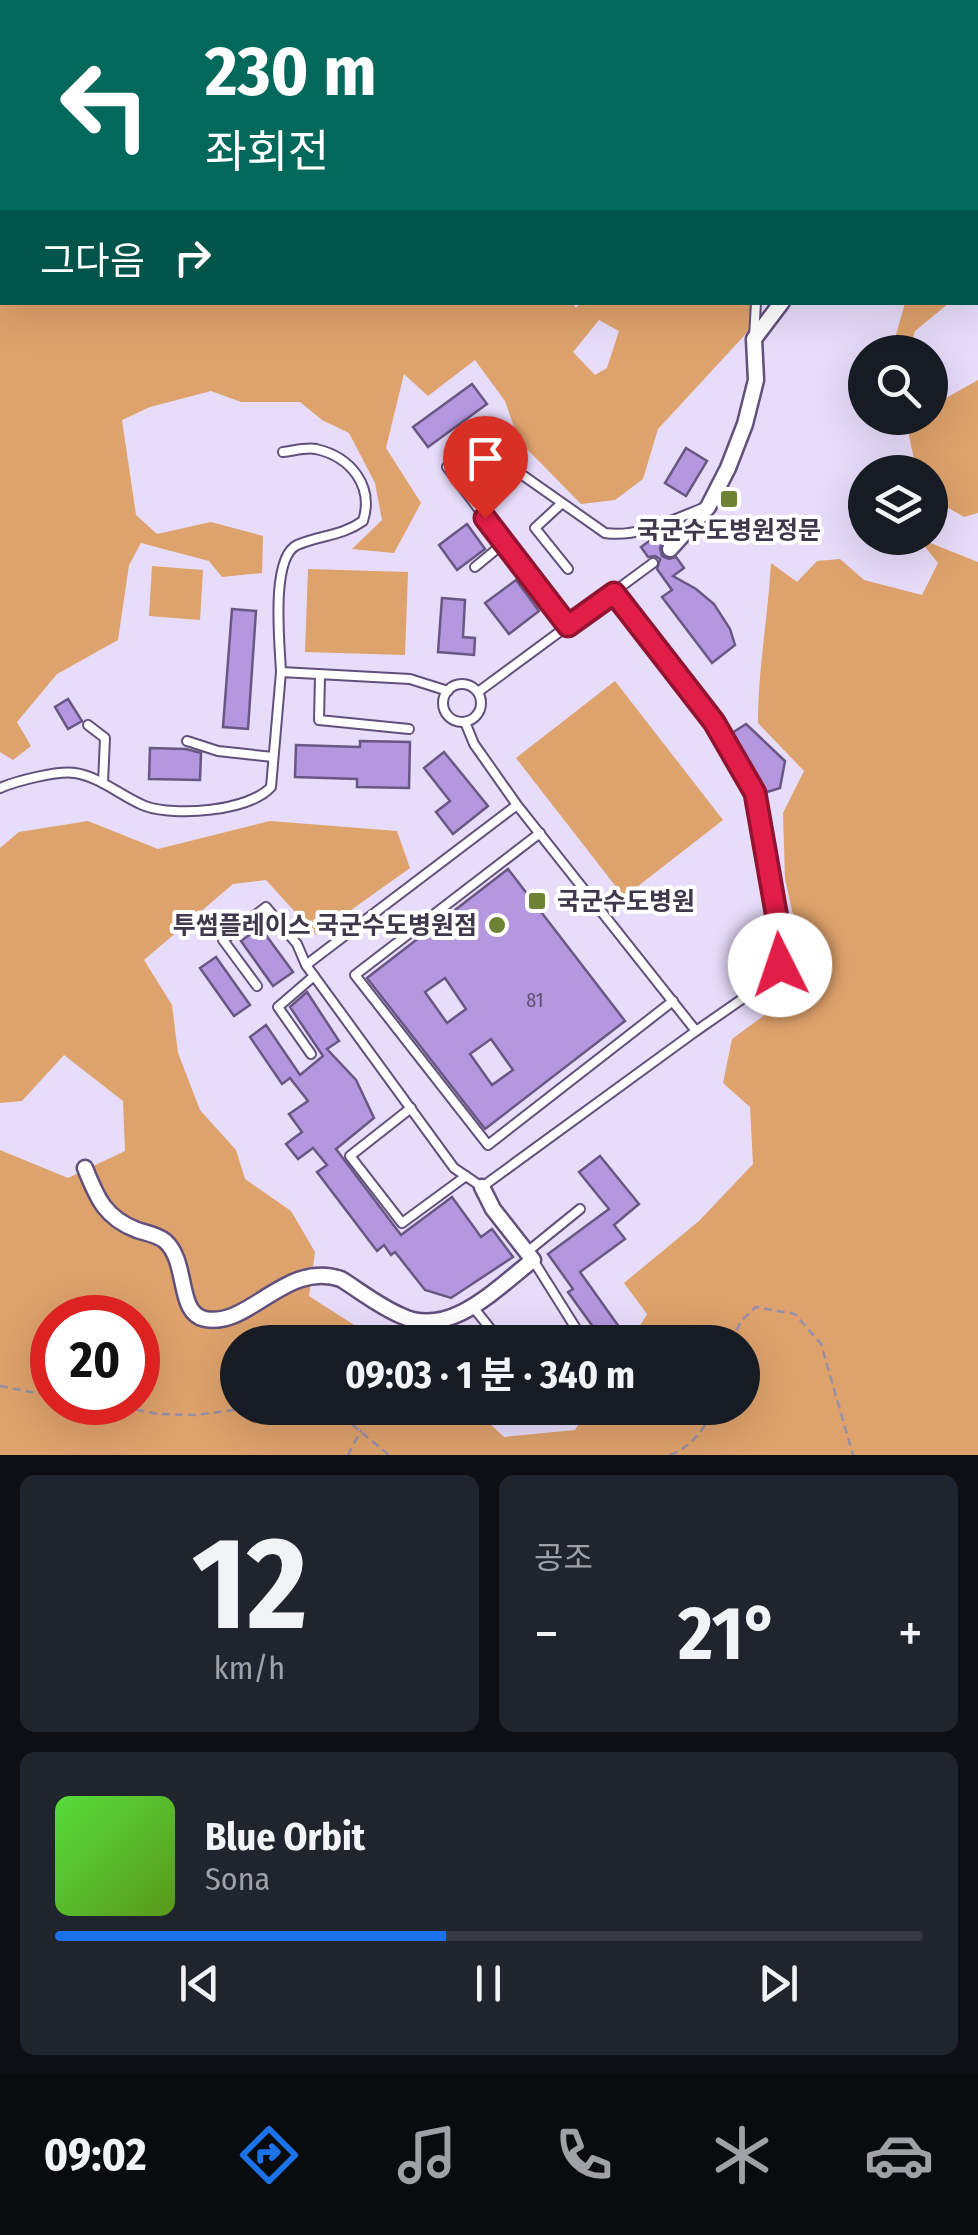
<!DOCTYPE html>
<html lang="ko">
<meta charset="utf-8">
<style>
body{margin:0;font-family:"Fira Sans Condensed","Noto Sans KR",sans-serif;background:#20242c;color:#f1f3f6;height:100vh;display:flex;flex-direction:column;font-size:38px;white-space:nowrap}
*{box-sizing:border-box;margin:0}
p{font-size:32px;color:#9ea1a6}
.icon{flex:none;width:55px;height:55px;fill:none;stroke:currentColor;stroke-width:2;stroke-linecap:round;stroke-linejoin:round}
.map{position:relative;height:1455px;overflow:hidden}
.panel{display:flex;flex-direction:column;gap:20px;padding:20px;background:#0d0f14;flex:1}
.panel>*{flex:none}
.guide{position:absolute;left:0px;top:0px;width:980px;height:305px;box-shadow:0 10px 40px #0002;background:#00695c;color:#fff;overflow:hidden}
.buttons{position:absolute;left:848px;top:335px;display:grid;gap:20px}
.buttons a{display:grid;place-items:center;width:100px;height:100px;border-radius:50%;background:#171b24;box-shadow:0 10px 40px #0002;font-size:50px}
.speed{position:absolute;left:30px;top:1295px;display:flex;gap:20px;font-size:50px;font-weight:700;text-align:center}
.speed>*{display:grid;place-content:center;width:130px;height:130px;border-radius:50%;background:#171b24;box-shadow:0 10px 40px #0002;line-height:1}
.speed .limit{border:15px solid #d22;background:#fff;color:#111}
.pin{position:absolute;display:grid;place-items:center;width:85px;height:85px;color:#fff;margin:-102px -42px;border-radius:50% 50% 50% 0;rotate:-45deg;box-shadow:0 0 10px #0007}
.pin .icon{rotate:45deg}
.me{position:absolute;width:110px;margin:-55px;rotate:356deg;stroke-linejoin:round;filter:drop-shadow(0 0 8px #0008)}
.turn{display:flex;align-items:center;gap:35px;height:210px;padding:0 40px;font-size:45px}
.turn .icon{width:130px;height:130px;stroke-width:2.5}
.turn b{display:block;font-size:70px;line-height:85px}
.then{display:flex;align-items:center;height:95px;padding:0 40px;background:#0003;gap:20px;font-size:38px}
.big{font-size:75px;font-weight:700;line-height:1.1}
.panel .card{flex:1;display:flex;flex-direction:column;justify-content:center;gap:15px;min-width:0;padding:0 35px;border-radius:15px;background:#20242c}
.panel .dial{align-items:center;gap:0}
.dial b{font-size:130px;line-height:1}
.song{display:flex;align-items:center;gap:30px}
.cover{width:120px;height:120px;border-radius:15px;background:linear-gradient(135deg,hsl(110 70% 55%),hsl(90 70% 35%))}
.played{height:10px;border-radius:5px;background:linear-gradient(90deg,#1a73e8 45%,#363941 45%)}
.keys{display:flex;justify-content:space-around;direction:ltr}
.heat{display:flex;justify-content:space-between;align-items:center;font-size:55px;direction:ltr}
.panel .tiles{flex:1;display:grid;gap:20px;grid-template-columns:1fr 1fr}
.card:last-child{grid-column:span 2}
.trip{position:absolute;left:220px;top:1325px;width:540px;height:100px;border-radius:50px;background:#171b24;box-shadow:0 10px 40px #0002;font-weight:700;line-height:100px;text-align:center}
.dock{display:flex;height:160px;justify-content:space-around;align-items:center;background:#090b0e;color:#9ea1a6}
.dock .icon{width:70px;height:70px}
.dock .current{color:#1a73e8}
.dock b{font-size:45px;color:#f1f3f6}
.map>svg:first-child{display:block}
.green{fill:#dea26c;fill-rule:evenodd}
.building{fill:#b597e0;stroke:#695783;stroke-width:2.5;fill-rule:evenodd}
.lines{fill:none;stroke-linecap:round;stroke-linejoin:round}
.lane-casing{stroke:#61507b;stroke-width:12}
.street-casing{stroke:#61507b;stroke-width:19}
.path{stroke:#978ea7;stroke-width:2.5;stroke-dasharray:8 5;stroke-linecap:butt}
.lane{stroke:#fff;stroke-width:8}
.street{stroke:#fff;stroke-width:14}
.route-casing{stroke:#92132f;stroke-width:25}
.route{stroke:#e11d48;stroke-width:18}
.poi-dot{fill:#6d8232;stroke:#fff;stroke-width:4}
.labels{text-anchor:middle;stroke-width:8;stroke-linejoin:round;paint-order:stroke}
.number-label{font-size:20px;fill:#5c5071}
.poi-label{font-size:25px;font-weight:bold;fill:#3f384c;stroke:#fff}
</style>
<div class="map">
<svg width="978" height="1455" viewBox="0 0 978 1455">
<rect width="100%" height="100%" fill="#e7dcfa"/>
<!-- green -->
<g class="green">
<polygon points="72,0 506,0 506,2 71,2"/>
<path d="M0 225 2 302H572L576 308 581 302H753L755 324 658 429 643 479 615 500 581 504 519 441 505 401 475 360 428 396 404 374 386 448 421 503 394 553 352 549 382 520 375 483 349 433 322 420 300 402H241L211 391 150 407 122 420 136 515 157 534 211 522 263 536 262 573 222 577 209 561 141 543 129 565 118 640 57 674 17 722 31 746 13 760 0 752ZM599 320 619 331 607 368 595 375 573 352Z"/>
<polygon points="905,303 949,303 915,331 909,352 891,352"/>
<polygon points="978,380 978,513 964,517 930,497 930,472 911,472 916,469 906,421 930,418 930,407"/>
<path d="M918 538 978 562V1455H0V1150L68 1178 125 1151 123 1101 64 1055 22 1101 0 1103V848L19 832 88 821 158 849 270 821 397 831 410 868 316 935 266 880 233 884 144 960 172 1005 178 1053 200 1110 236 1150 245 1179 291 1211 315 1252 309 1296 376 1339 415 1342H238V1408H473L504 1437 575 1430 589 1408H742V1342H630L647 1314 624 1283 699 1221 753 1164 750 1107 723 1083 732 1039 785 1000 798 937 785 879 783 813 804 771 758 723C758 669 768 617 771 563L797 582 817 561 840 559 864 580 922 595 938 563ZM52 1318H138V1402H52Z"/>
<polygon points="152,566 203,570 200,620 149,616"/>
<polygon points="308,569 408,572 405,655 305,652"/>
<polygon points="615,681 723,820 624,897 516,758"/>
</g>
<!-- building -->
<g class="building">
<polygon points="472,384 487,404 428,447 413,427"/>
<polygon points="686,448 707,461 686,496 665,483"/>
<polygon points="467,524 485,549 457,570 439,545"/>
<polygon points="659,534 664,540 660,548 662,556 669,559 676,557 684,568 673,576 696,589 714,604 730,629 735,645 712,663 662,597 672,590 657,569 660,559 655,556 648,557 641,547"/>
<polygon points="516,580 539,611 509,634 485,603"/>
<polygon points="442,598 465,600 463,637 475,638 474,655 438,652"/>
<polygon points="232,609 256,611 248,729 223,727"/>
<polygon points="68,699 82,721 68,729 55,707"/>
<polygon points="746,724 785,761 780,788 764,793 732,733"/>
<polygon points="360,741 410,742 409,788 357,787 357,779 295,777 296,745 360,747"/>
<polygon points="150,748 186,749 201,753 200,780 149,779"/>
<polygon points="444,752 488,806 453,834 436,812 450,801 424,768"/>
<path d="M508 869 625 1021 485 1129 367 978ZM445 978 466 1009 447 1023 425 992ZM491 1039 513 1070 492 1085 470 1054Z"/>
<polygon points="260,927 293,972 273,986 241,941"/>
<polygon points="216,957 250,1005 234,1016 200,968"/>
<polygon points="307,992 339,1041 327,1049 356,1080 374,1118 336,1149 401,1235 452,1197 481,1237 492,1229 513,1257 451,1298 425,1290 395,1252 391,1255 384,1245 377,1251 317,1172 327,1165 313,1148 298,1159 286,1144 302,1132 289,1114 308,1101 290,1078 282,1084 250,1037 266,1025 300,1075 323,1056 290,1007"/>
<polygon points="600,1156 639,1204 614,1225 625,1239 580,1272 622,1331 618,1342 604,1342 568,1292 573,1289 548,1254 609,1209 579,1172"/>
</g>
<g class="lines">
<!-- lane casing -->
<g class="lane-casing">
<g id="lane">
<polyline points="2,0 6,2"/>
<polyline points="924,0 927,2"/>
<polyline points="954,0 956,2"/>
<polyline points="886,2 889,0"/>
<polyline points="0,115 2,115"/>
<polyline points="0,175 2,175"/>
<polyline points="754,338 756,302"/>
<polyline points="561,504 535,528 568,569"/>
<polyline points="475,567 504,543"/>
<polyline points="613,593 714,722 755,793 780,939 781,965 771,979 696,1031"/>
<path d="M568 627 447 467 477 443 605 533C638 538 672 520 703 508"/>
<path d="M281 672C280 646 270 558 297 545 320 535 342 536 363 521 374 486 351 457 316 449 306 447 293 451 283 452"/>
<polyline points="320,675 319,720 409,729"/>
<circle cx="462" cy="703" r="19"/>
<polyline points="478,692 653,563"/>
<polyline points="465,722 474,744 517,805 306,965 454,1168 482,1187 696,1031 517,805"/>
<polyline points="88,725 105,738 103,783"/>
<polyline points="187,741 218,751 273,757"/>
<path d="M0 788C16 781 59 770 75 773 101 777 122 797 145 806 175 817 249 811 271 787L281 672 410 679 448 691"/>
<polyline points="540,833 355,975 488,1145 673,1001"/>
<polyline points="757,933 780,939"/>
<polyline points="257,986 223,940 266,907 297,944 306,965"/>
<polyline points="311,1054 278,1007 314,976"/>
<polyline points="411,1108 350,1156 402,1223 466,1176"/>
<polyline points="527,1252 580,1209"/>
<polyline points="533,1260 582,1338 575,1342"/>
<polyline points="473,1307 501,1342"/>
</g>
</g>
<!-- street casing -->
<g class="street-casing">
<g id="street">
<polyline points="0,38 2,37"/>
<polyline points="670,549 708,507 728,468 745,424 756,380 754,339 782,302"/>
<path d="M85 1168C97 1198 105 1218 137 1230 146 1233 158 1235 165 1241 189 1262 176 1313 205 1319 249 1328 286 1260 341 1279 360 1291 380 1307 402 1316 450 1339 499 1286 533 1260L493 1209 482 1187"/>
</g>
</g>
<!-- path -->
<g class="path">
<polyline points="731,1342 741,1321 756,1307 795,1314 821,1344 853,1455"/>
<polyline points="0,1386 52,1396"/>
<polyline points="98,1402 158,1414 196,1415 249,1408"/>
<polyline points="332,1408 389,1455"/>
<polyline points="348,1455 361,1430"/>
<path d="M670 1455C692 1447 705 1428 714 1408"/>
</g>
<!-- lane -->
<use href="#lane" class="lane"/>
<!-- street -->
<use href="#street" class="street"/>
</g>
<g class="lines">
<!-- route casing -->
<g class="route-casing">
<polyline id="route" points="485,518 568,626 614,593 714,722 755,793 777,918 780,965"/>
</g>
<!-- route -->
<use href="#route" class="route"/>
</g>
<!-- markers -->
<g class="poi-dot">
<rect x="719" y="489" width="20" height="20" rx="5"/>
<rect x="527" y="891" width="20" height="20" rx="5"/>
<circle cx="497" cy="925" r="10"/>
</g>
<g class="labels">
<!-- number labels -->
<g class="number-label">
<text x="535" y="1007">81</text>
</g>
<!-- poi labels -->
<g class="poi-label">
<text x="729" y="539">국군수도병원정문</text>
<text x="557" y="910" text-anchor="start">국군수도병원</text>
<text x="477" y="934" text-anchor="end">투썸플레이스 국군수도병원점</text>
</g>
</g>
</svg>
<div class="buttons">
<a><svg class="icon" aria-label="search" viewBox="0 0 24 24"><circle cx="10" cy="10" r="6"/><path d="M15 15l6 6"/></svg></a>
<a><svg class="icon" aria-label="layers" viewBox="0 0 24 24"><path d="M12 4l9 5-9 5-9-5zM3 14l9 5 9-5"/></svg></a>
</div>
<div class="speed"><div class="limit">20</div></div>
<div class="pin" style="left:485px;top:518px;background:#d93025"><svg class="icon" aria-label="arrive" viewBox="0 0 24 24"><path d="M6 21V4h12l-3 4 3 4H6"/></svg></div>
<svg class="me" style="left:780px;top:965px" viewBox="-20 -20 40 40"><circle r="19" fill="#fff"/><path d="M0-13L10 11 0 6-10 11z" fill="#e11d48"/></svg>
<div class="trip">09:03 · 1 분 · 340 m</div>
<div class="guide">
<div class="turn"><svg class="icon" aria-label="left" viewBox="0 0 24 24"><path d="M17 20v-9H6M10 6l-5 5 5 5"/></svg><div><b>230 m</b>좌회전</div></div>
<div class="then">그다음<svg class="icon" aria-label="right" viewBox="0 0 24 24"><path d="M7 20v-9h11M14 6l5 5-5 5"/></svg></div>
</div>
</div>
<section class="panel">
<div class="tiles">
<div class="card dial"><b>12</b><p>km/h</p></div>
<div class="card"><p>공조</p>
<div class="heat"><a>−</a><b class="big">21°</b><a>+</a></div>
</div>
<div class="card">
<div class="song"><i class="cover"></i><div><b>Blue Orbit</b><p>Sona</p></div></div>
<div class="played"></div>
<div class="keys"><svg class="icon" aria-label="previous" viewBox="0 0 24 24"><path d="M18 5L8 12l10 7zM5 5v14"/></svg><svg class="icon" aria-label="pause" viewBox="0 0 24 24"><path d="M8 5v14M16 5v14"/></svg><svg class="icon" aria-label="next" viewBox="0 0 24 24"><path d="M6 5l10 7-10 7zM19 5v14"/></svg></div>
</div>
</div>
</section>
<nav class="dock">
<b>09:02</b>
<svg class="icon current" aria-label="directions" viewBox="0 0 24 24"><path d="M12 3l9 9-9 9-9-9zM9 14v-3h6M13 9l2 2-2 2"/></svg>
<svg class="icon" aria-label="music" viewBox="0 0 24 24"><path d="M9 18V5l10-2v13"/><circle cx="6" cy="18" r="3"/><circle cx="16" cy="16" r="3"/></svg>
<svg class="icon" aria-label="phone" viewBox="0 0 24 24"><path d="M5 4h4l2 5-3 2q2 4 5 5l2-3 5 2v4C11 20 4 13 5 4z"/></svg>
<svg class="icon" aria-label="climate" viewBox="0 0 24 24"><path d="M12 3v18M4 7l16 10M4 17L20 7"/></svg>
<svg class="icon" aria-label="car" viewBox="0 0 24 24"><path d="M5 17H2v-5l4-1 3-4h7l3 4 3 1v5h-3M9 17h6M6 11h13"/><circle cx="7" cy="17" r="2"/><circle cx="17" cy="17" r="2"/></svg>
</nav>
